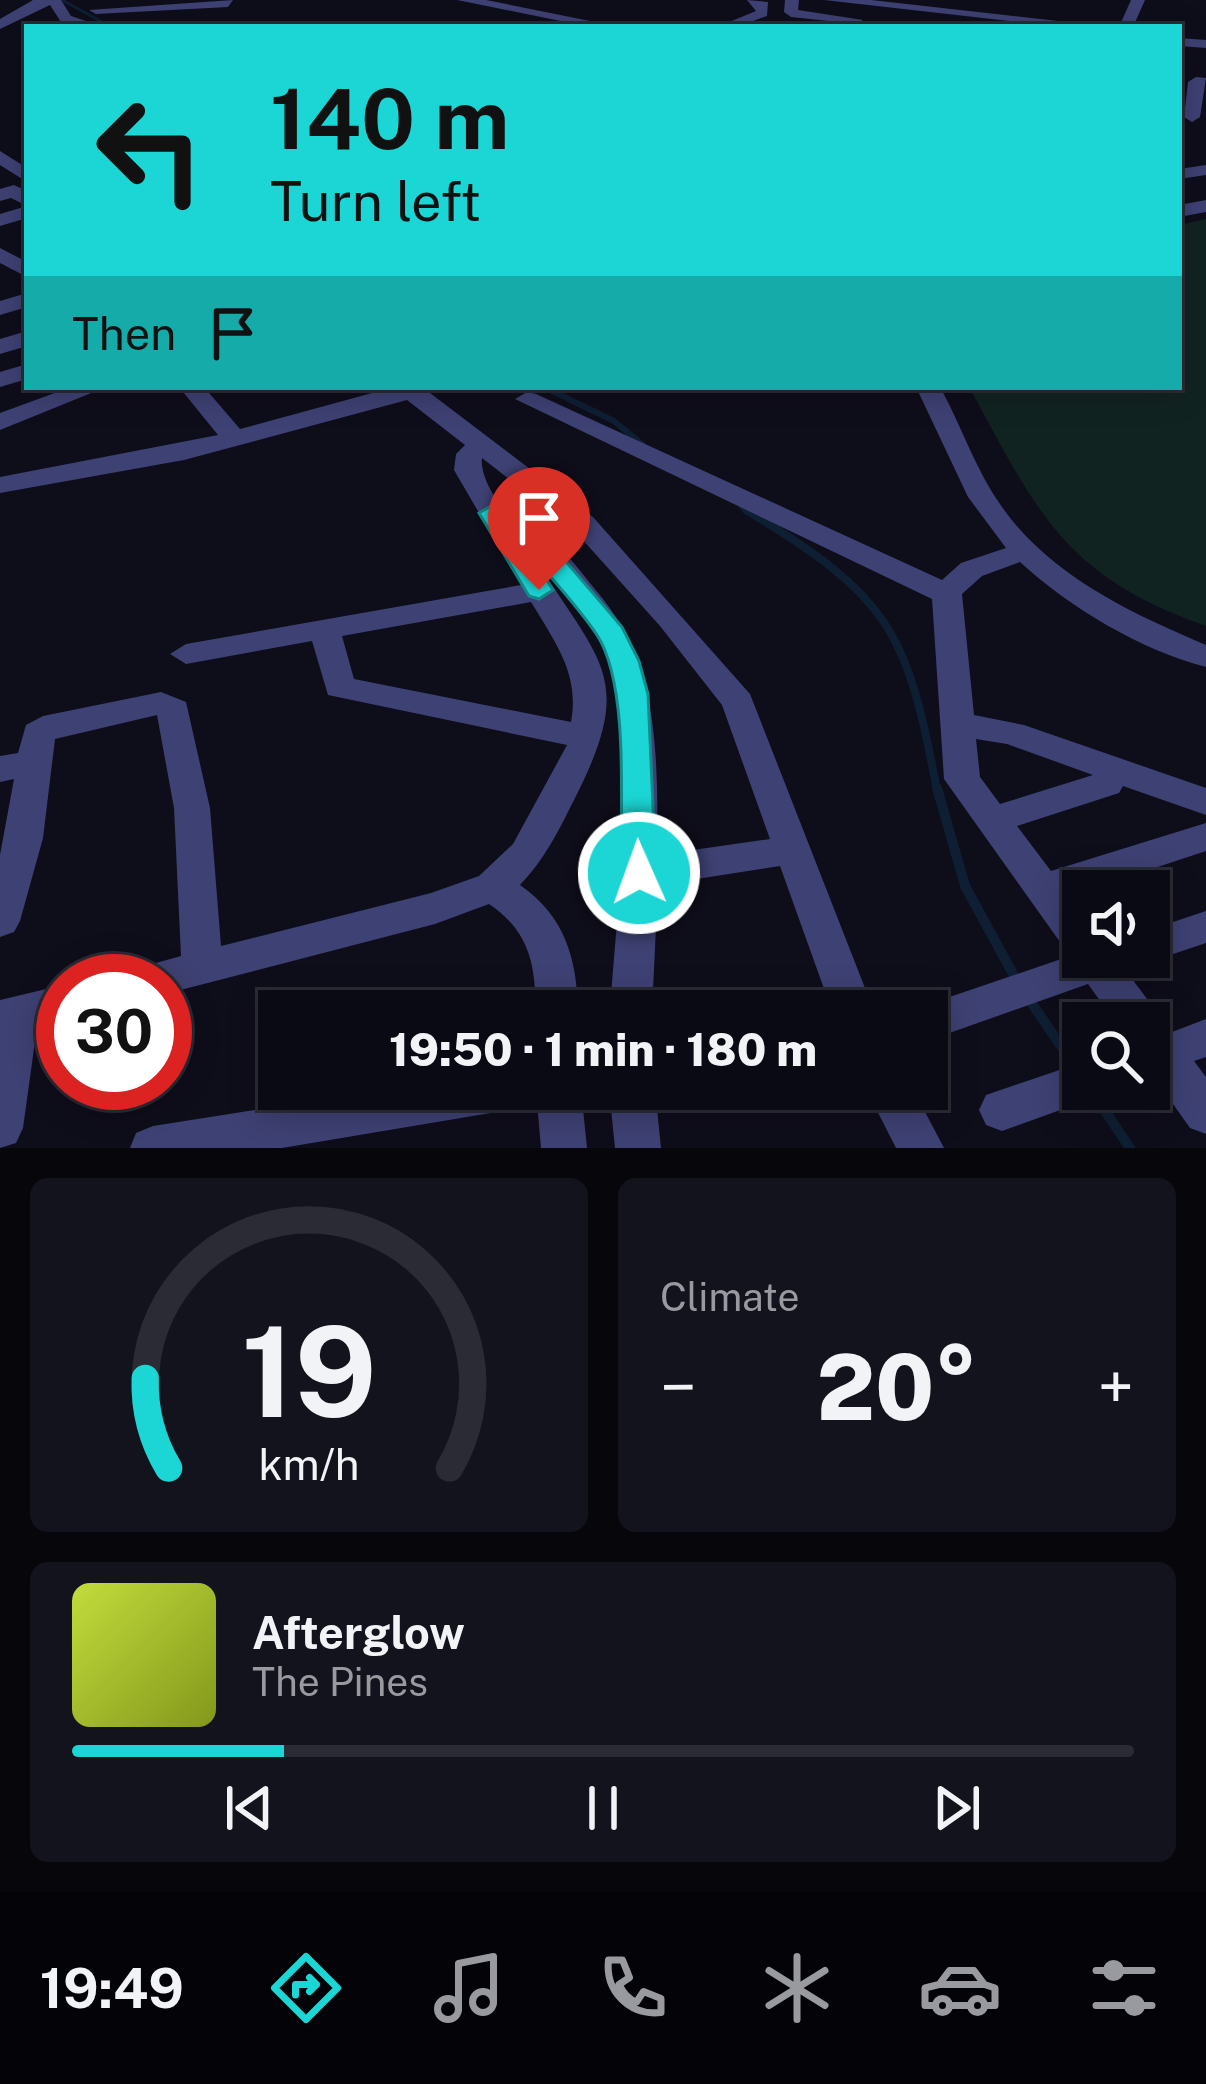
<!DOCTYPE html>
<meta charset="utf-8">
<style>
body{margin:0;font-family:"Public Sans",sans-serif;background:#13131d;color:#f1f3f6;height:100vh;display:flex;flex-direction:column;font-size:45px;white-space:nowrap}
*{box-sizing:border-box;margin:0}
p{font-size:39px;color:#999aa0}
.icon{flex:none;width:66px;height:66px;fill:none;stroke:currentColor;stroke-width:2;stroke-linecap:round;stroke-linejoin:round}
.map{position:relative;height:1148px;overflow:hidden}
.details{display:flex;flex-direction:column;gap:30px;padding:30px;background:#06060b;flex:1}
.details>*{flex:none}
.banner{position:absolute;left:24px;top:24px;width:1158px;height:366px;border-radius:0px;box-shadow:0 6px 30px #0003,0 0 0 3px #2a2b34;background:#1bd6d4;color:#111;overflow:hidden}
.tools{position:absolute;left:1062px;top:870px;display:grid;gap:24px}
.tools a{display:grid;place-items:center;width:108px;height:108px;border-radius:0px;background:#0a0a14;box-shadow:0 6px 30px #0003,0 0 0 3px #2a2b34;font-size:60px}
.speed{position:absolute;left:36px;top:954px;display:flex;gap:24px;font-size:60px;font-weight:700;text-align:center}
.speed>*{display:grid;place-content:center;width:156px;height:156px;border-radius:50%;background:#0a0a14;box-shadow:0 6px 30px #0003,0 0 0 3px #2a2b34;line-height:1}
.speed .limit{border:18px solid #d22;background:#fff;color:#111}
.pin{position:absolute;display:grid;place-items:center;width:102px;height:102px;color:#fff;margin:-123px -51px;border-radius:50% 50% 50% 0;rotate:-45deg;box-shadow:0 0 12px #0007}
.pin .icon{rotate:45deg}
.me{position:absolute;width:132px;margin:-66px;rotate:358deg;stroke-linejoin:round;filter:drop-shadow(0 0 9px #0008)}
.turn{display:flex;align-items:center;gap:42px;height:252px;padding:0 48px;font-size:54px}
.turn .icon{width:156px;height:156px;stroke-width:2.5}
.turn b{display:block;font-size:84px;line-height:102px}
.then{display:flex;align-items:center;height:114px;padding:0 48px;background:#0003;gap:24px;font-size:45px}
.big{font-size:90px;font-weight:800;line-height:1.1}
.details .widget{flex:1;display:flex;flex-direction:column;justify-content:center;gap:18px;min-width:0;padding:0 42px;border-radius:18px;background:#13131d}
.details .dial{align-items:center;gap:0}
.dial svg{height:312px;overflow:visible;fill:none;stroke:#2a2b34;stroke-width:7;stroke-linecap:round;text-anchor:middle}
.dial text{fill:#f1f3f6;stroke:none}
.song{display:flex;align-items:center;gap:36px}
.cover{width:144px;height:144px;border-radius:18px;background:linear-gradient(135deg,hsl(70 70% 55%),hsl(70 70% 35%))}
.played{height:12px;border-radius:6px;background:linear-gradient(90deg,#1bd6d4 20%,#2a2b34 20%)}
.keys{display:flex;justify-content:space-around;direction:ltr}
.heat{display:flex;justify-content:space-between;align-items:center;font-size:66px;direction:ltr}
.details .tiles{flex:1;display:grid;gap:30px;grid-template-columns:1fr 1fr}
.widget:last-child{grid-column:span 2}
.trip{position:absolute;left:258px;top:990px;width:690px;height:120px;border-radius:0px;background:#0a0a14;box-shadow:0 6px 30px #0003,0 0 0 3px #2a2b34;font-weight:800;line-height:120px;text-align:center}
.dock{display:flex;height:192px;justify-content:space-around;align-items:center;background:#040408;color:#999aa0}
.dock .icon{width:84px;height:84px}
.dock .selected{color:#1bd6d4}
.dock b{font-size:54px;color:#f1f3f6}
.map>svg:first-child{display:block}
.green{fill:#112321}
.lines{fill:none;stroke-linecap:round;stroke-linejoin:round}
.stream-far3{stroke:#0e1f33;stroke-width:3}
.stream-far2{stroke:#0e1f33;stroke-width:6}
.stream-far1{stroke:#0e1f33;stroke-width:8}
.stream{stroke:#0e1f33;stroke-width:10}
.minor{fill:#3e4173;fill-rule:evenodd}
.route{fill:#1bd6d4;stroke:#128b8a;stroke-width:3}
</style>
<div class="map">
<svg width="1206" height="1148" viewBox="0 0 1206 1148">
<rect width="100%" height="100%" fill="#0e0d1a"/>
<!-- green -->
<path class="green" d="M1206 219V626C1063 576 1037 511 969 387H1179V225Z"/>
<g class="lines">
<!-- stream-far3 -->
<polyline class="stream-far3" points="62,0 111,27"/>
<!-- stream-far2 -->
<g class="stream-far2">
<polyline points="544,387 614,421 643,445"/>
<polyline points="742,507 751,513"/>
</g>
<!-- stream-far1 -->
<path class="stream-far1" d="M746 510C888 596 907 628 937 791"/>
<!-- stream -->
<g class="stream">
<polyline points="937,788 965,886 1018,983"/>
<polyline points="1026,995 1083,1078"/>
<polyline points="1090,1089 1130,1148"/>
</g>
<!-- minor -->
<g class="minor">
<polygon points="33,0 61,0 71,16 104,27 61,22 50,5 0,29 0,19"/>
<polygon points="233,0 228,7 96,14 89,10"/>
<polygon points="457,0 486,0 620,27 590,27"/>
<polygon points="747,0 768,2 767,16 737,27 717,27 756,11"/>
<polygon points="785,0 799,0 798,10 863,20 856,24 791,17 784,12"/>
<polygon points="824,0 871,0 1111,27 1062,27"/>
<polygon points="1131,0 1145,0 1133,27 1119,27"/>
<polygon points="1179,38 1206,40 1206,48 1179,46"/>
<polygon points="1196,77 1206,78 1200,117 1192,122 1184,117 1188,82"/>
<polygon points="0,151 27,168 27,182 0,165"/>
<polygon points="1206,165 1206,175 1179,179 1179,169"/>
<polygon points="14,185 27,191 27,206 11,198 0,201 0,189"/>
<polygon points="1206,200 1206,212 1179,217 1179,205"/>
<polygon points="27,206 27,218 0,226 0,214"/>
<polygon points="0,248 27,262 27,277 0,263"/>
<polygon points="27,293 27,307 0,315 0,301"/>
<polygon points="27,331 27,346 0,354 0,339"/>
<polygon points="27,364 27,379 0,387 0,372"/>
<polygon points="71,387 106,387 0,430 0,413"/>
<path d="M179 387H204L240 429 394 387H437L430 393 593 517 750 694 874 1011H832L780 866 658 885 652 1011H610C616 916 639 746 607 658 593 620 563 590 536 560 601 664 636 678 575 798 559 830 545 859 520 885 565 916 577 959 578 1011H536C535 964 530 932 489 904L435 924 165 994V981H128L134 969 181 956 174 808 157 715 55 739 43 838 20 921 14 932 0 937V855L14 779 0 782V756L18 753 26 725 43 716 161 692 186 702 210 808 221 946 431 893 479 876 513 844 567 745 328 695 312 641 186 664 170 654 186 644 521 585 454 470 456 454 465 445 407 400 184 460 0 493V477L218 435ZM482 458 573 529 660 626 722 705 770 839 658 855C656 765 663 675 603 599 581 572 556 539 529 516 522 510 512 510 504 506 492 498 480 472 482 458ZM531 602C555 642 580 674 571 722L354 679 342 636Z"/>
<path d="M916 387H940C961 425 975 468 1000 504 1047 574 1130 613 1206 645V667C1141 650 1070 608 1020 562L982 576 962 594 974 715 1024 725 1206 788V815L1123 786 1119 793 1017 826 1051 871 1206 823V851L1070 896 1083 913V957H1149V930L1206 911V943L1149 962 1137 958 1126 971 1172 1032 1206 1019V1057L1194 1061 1206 1077V1134L1190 1128 1154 1077 1149 1078V1023H1116L1088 984 941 1036 927 1031 926 1005 1070 956 944 779 932 599 515 399 527 392 536 394 942 580 961 563 1006 548 968 497ZM976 739 1007 744 1093 775 1000 804 980 777Z"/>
<polygon points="63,985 63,1021 37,1027 23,1128 16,1143 0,1148 0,1000"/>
<polygon points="1083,1062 1083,1089 1102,1089 1099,1096 1002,1131 986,1125 979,1110 986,1095"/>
<polygon points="388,1089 581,1089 587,1148 541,1148 536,1091 530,1103 514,1109 282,1148 130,1148 136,1133 153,1126"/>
<polygon points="609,1089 655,1089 661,1148 615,1148"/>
<polygon points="866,1089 913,1089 944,1148 896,1148"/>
</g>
</g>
<!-- route -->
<path class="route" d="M491 506 527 516 622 627 639 661 648 694 656 873 651 882 639 886 626 882 621 873C620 811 630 686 597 635 577 605 550 577 527 549L553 590 539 599 529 596 479 513Z"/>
</svg>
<div class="tools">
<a><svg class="icon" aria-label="sound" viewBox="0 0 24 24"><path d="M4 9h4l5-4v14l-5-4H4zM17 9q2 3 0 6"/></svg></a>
<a><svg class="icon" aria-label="search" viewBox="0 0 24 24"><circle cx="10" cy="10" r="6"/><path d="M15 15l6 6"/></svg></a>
</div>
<div class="speed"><div class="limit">30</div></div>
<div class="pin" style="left:539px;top:590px;background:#d93025"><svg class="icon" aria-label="arrive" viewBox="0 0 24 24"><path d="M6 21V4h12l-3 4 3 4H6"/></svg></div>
<svg class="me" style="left:639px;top:873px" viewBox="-20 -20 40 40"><circle r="17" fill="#1bd6d4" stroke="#fff" stroke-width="3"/><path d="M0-11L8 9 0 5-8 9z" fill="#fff"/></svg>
<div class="trip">19:50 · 1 min · 180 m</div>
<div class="banner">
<div class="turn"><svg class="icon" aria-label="left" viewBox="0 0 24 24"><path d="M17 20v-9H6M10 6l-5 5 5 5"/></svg><div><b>140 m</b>Turn left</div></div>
<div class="then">Then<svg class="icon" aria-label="arrive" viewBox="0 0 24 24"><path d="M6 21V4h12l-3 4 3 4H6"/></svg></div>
</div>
</div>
<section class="details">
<div class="tiles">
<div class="widget dial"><svg viewBox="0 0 100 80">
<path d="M14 69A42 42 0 1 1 86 69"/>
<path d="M14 69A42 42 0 0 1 8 46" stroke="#1bd6d4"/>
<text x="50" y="56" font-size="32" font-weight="700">19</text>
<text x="50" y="72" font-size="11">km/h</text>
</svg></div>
<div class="widget"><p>Climate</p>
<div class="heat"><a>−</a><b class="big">20°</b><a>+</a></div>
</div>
<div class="widget">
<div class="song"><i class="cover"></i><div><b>Afterglow</b><p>The Pines</p></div></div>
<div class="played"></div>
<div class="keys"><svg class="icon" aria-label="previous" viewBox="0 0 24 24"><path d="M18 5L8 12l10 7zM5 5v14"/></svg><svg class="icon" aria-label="pause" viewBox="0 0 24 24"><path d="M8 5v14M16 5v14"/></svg><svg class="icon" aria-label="next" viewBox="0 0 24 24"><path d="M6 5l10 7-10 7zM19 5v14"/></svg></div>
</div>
</div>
</section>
<nav class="dock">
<b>19:49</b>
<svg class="icon selected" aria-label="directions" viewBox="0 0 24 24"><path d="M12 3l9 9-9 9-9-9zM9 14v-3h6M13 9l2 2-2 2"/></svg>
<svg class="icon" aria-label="music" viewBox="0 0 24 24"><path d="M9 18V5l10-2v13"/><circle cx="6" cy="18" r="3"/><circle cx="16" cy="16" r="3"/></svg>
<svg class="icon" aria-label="phone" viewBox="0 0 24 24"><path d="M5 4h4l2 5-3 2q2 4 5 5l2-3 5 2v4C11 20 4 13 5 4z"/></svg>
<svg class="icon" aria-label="climate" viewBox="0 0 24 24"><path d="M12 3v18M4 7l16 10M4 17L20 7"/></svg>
<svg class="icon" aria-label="car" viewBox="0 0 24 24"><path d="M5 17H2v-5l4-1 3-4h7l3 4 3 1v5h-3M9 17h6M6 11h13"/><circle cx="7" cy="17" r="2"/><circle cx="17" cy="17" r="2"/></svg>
<svg class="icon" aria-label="filters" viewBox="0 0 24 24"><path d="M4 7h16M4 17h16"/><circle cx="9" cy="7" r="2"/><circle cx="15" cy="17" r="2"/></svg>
</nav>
